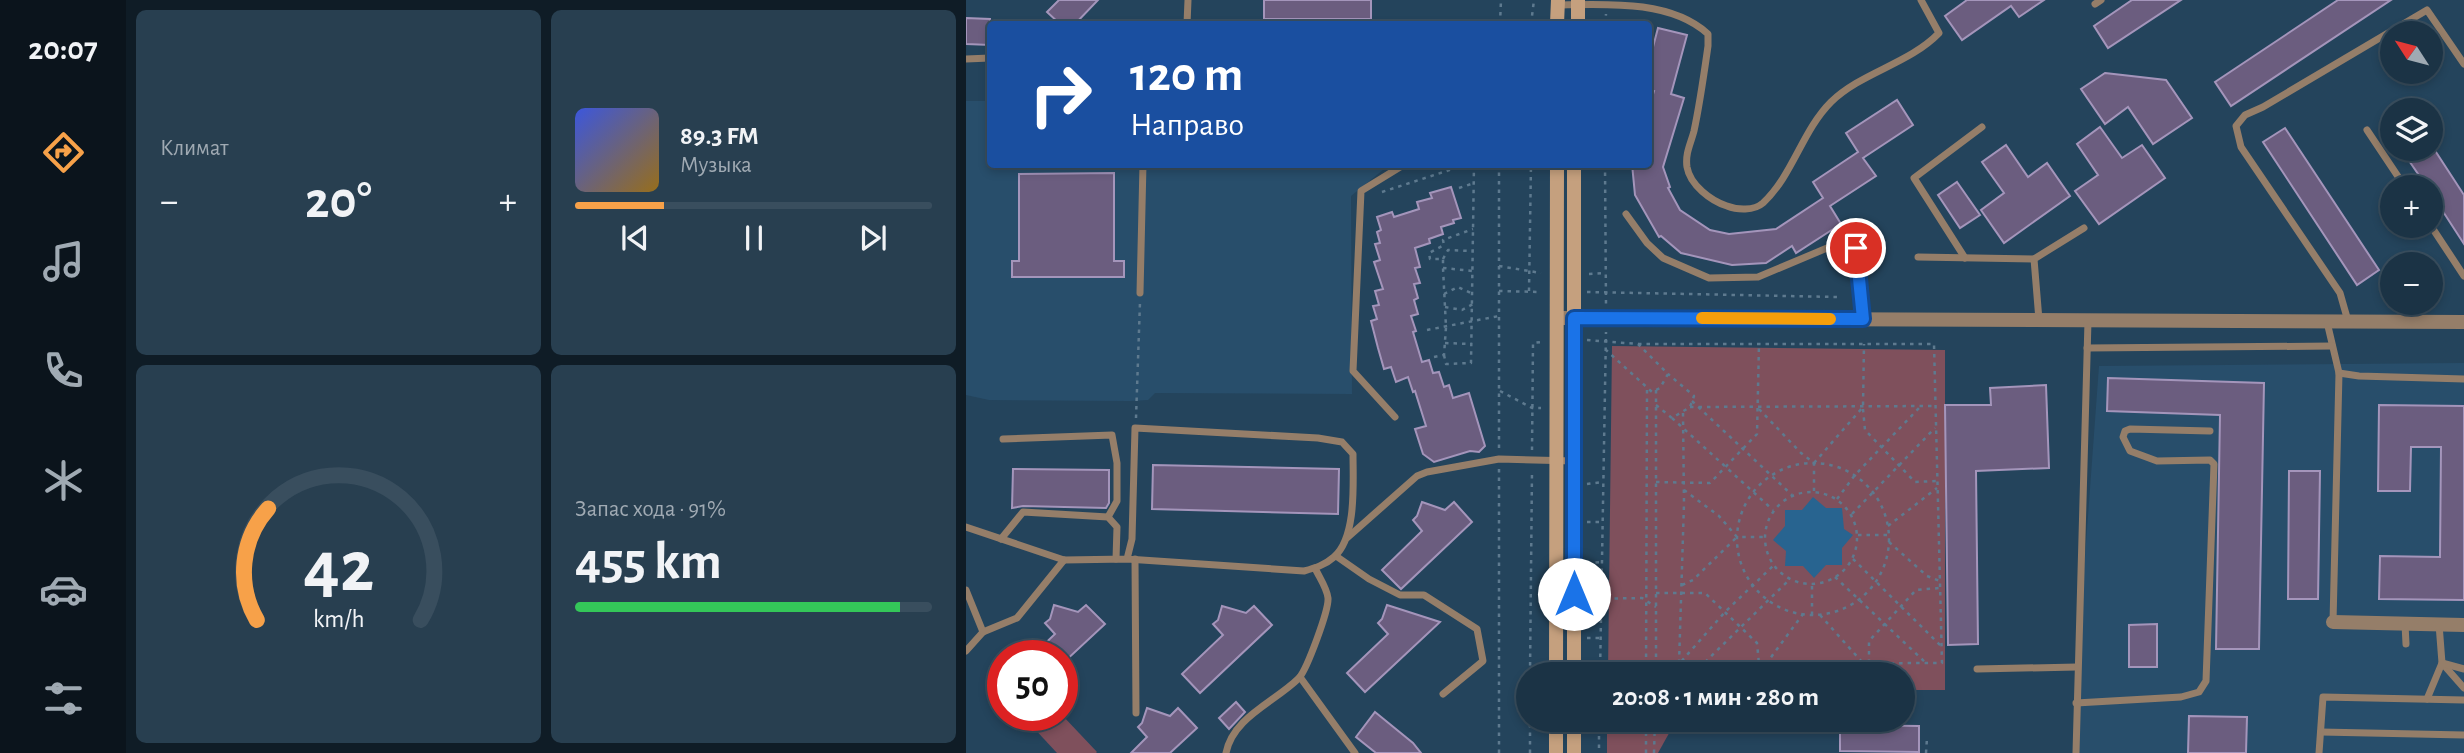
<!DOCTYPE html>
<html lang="ru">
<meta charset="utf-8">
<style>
body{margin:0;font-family:"Alegreya Sans",sans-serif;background:#283f50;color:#f1f3f6;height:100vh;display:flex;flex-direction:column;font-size:26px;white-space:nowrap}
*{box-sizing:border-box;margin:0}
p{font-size:23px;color:#a0aab3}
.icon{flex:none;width:38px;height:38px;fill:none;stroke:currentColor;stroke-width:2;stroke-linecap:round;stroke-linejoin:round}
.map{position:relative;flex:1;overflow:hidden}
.details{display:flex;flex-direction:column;gap:10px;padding:10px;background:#0f1c26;width:840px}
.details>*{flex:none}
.guide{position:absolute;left:21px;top:21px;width:665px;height:147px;border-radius:7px;box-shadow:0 4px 10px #0003,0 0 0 2px #394e5e;background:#1a4fa0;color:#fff;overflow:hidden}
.needle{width:46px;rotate:306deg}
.tools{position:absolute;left:1414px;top:21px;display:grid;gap:14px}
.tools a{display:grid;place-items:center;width:63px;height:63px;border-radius:50%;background:#1b3345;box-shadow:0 4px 10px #0003,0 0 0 2px #394e5e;font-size:35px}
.speed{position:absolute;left:21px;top:640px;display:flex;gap:14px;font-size:35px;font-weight:700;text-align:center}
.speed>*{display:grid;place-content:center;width:91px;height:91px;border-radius:50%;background:#1b3345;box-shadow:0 4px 10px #0003,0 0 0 2px #394e5e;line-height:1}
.speed .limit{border:10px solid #d22;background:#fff;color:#111}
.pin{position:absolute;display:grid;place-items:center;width:60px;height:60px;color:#fff;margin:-30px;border:4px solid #fff;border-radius:50%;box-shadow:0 2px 7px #0007}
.me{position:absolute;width:77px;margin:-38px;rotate:0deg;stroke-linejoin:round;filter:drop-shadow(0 0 5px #0008)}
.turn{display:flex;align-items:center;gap:24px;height:147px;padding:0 28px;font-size:32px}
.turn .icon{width:91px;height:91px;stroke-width:2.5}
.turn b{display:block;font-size:49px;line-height:60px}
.big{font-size:52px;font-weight:600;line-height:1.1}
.details .widget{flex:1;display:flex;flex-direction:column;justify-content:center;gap:10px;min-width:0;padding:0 24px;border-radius:10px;background:#283f50}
.details .dial{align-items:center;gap:0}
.dial svg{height:182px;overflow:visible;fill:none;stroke:#394e5e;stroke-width:7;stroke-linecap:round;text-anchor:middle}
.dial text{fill:#f1f3f6;stroke:none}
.song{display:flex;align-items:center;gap:21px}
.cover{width:84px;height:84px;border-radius:10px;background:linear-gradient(135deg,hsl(230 70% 55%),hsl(40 70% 35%))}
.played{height:7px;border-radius:4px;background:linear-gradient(90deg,#f7a149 25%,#394e5e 25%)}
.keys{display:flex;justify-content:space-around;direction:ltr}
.heat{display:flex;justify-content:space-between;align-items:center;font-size:38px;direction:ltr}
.charge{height:10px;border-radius:5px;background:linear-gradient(90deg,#34c759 91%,#394e5e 0)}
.details .tiles{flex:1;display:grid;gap:10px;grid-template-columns:repeat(2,1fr)}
.trip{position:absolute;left:550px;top:662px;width:399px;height:70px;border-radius:35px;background:#1b3345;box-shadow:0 4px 10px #0003,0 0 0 2px #394e5e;font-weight:600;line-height:70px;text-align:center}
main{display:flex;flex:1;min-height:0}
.tab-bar{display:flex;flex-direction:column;width:126px;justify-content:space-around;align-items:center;background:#0b141c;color:#a0aab3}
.tab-bar .icon{width:49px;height:49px}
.tab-bar .on{color:#f7a149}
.tab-bar b{font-size:32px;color:#f1f3f6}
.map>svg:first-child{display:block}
.built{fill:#284e6b}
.green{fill:#7f505c}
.water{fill:#286490}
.building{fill:#6b5d7f;stroke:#a495bb;stroke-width:2}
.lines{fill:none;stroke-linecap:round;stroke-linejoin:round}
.path{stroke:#5e7a8f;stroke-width:2.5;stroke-dasharray:3.5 5;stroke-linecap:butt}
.service{stroke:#957e69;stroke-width:7}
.minor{stroke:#957e69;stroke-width:14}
.tertiary{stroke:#957e69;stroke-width:14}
.secondary{stroke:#c5a07e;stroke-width:14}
.route-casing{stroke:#114b97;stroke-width:18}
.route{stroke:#1a73e8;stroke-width:12}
.slow{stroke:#f59e0b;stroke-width:12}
</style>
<main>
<nav class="tab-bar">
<b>20:07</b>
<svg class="icon on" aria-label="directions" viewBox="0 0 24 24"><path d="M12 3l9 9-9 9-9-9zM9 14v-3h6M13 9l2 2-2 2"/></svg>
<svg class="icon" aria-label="music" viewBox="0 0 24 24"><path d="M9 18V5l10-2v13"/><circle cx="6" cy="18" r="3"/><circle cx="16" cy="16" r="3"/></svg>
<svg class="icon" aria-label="phone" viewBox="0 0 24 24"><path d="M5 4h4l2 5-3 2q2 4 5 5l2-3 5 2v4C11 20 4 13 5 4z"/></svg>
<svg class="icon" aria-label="climate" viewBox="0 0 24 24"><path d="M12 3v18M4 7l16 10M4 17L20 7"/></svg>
<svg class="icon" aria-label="car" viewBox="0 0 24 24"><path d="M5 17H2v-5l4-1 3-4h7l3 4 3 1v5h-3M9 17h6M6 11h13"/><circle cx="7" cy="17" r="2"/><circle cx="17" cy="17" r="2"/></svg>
<svg class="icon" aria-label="filters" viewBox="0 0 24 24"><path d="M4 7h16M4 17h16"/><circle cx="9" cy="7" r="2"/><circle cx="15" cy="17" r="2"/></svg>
</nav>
<section class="details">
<div class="tiles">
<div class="widget"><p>Климат</p>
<div class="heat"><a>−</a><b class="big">20°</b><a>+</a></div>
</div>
<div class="widget">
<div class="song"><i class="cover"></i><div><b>89.3 FM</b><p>Музыка</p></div></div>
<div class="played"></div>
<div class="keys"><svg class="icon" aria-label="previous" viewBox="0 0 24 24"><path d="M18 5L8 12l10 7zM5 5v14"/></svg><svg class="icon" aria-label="pause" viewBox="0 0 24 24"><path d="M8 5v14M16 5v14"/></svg><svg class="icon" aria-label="next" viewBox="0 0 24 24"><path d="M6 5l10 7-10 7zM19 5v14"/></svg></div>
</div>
<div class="widget dial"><svg viewBox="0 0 100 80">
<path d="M14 69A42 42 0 1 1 86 69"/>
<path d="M14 69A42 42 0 0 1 19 20" stroke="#f7a149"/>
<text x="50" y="56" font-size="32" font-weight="700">42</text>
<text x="50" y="72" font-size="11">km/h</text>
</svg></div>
<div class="widget"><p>Запас хода · 91%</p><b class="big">455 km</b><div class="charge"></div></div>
</div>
</section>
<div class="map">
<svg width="1498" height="753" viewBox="0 0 1498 753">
<rect width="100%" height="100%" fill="#24445c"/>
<!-- built -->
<g class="built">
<polygon points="0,101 24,101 24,164 423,165 385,196 386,394 189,393 182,400 163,401 23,400 0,395"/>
<polygon points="1498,363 1498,753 1112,753 1111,666 1133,366"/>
</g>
<!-- green -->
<g class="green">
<polygon points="646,346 979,350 979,690 936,690 936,674 642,674"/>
<polygon points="96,715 131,752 130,753 91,753 65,725 75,716"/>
<polygon points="641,719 711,719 692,753 641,753"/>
</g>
<!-- water -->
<polygon class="water" points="847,497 860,508 876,508 878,529 887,535 876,548 876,565 860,565 848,578 837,566 819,566 820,551 807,540 819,526 819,510 836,510"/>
<!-- building -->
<g class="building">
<polygon points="93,0 132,0 109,24 94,24 81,12"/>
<rect x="298" y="0" width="107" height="19"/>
<polygon points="1001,0 1078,0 1053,17 1045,6 996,40 979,16"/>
<polygon points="1166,0 1215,0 1142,48 1128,26"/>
<polygon points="1372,0 1425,0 1265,106 1249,82"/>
<polygon points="0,18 24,19 24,45 0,44"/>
<polygon points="692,28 721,35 705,94 718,98 697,167 704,187 702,188 714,210 744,230 763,234 810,229 857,198 847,182 892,152 880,133 931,100 947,125 897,158 910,176 864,206 875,224 830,253 826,246 800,263 766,265 715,253 695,236 693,237 669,195 666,164 682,164 682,111 688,91 682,90 682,66"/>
<polygon points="1139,73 1200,80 1226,118 1187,144 1162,107 1139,124 1115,89"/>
<polygon points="1134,127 1156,158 1176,145 1199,178 1133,224 1109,191 1132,175 1111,144"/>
<polygon points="1319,128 1413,270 1391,285 1297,142"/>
<polygon points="1040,145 1062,177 1081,163 1104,196 1038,243 1015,210 1038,193 1016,162"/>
<polygon points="1435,149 1468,149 1498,195 1498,244 1465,193 1465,187 1461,187"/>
<polygon points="148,173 148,261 158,261 158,277 46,277 46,261 53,261 53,174"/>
<polygon points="991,182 1014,215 994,228 972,195"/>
<polygon points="485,187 495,218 487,220 488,223 475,227 477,234 463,239 464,243 449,248 454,267 449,268 454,283 448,284 452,298 448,300 452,314 445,316 450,331 447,332 456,362 463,360 467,373 473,372 478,387 483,385 487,398 503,393 519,446 513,452 504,451 468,462 457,454 449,429 460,426 449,391 447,392 442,377 430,382 425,367 418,369 412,348 405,321 411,319 407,306 413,305 409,291 417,289 408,262 414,260 409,244 414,243 411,232 415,230 411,217 426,212 428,217 453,209 451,202 466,198 464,193"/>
<polygon points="1142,378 1298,383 1293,649 1250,649 1254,415 1141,411"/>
<polygon points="1080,385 1083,468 1010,471 1012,644 982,645 979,405 1025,405 1024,388"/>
<polygon points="1413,405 1498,406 1498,600 1413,599 1414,556 1474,557 1475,447 1445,447 1444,491 1412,491"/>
<polygon points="187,465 373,469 372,514 186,509"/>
<polygon points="47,469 143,470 143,503 140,508 57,506 46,508"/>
<polygon points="1323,471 1354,471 1352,599 1322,599"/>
<polygon points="456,502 479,510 488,502 506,522 435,589 416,570 456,531 447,520 451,516"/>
<polygon points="88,605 112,612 120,605 139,624 96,664 96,656 66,656 89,634 79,623 84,619"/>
<polygon points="421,605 474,622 399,692 381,673 422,634 412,623 416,619"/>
<polygon points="256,606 280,613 288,606 306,625 234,693 216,674 257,635 247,624 252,620"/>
<polygon points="1191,624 1191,667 1163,667 1163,625"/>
<polygon points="270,702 279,712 263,729 253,718"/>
<polygon points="181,708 204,716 212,708 231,728 204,753 165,753 181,737 172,727 176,723"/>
<polygon points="409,712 447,743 455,753 410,753 390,737"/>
<polygon points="1223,716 1281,717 1280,753 1222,753"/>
<polygon points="874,725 953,726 953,752 874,751"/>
</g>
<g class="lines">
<!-- path -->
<g class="path">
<polyline points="534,24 535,0"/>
<polyline points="565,24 568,0"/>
<polyline points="639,24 640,14"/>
<polyline points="533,164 533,449"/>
<polyline points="639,164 640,305"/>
<polyline points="493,188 508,183"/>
<polyline points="416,192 502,164"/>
<polyline points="477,259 482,250 506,251"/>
<polyline points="533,266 575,273"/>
<polyline points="477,268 507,271"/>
<polyline points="623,274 640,273"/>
<polyline points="533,291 575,292"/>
<polyline points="563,291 565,164"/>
<polyline points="621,292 872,297"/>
<polyline points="478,294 492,287 507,294"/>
<polyline points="479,307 496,310 507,304"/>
<polyline points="461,330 533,316"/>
<polyline points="621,340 672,344 702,374 694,388 686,392 640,350"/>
<polyline points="479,343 506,344"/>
<polyline points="672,344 968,344 976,663 691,664"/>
<polyline points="478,355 480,364 505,363 508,164"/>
<polyline points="468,357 478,355 480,327 477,268 477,259 464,259 463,253 478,245 477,240 507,229"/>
<polyline points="690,390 690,674"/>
<polyline points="534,391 566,408 575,408"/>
<polyline points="726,401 826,495"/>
<polyline points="690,405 706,418 724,407 728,396 702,374"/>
<polyline points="724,407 969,406"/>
<polyline points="793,409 835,453 848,463 848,491"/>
<polyline points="897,409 899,430 949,482 971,481"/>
<polyline points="717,413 718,503 713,664 759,612 808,565"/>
<polyline points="170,418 174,302"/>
<polyline points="706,418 807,510"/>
<polyline points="566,450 567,343 576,342"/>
<polyline points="848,463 897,407 898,344"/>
<circle cx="847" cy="539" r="76"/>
<polyline points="690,482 744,483 791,434 793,343"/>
<polyline points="621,484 637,482"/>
<polyline points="718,490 753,516 771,537 798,537"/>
<circle cx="845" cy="538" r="46"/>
<polyline points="871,499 889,475 953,408"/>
<polyline points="886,514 969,428"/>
<polyline points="621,522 635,522"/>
<polyline points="922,526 971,488"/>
<polyline points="892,535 923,535"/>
<polyline points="923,542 961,576 974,581"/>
<polyline points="887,559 975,646"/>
<polyline points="621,563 635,562"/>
<polyline points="869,577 960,663"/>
<polyline points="716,585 727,580 771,537"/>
<polyline points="690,593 739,593 791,643 793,664"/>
<polyline points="623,599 676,598 690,607"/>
<polyline points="846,615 846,584"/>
<polyline points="854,615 896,662"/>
<polyline points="621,638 634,638"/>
<polyline points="903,663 903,641 950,590 974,588"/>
<polyline points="800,664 837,614"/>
<polyline points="564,674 566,471"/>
<polyline points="634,674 640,332"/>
<polyline points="680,674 681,390"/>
<polyline points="727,674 824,579"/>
<polyline points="633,719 633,753"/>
<polyline points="633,722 689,719"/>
<polyline points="533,753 533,469"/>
<polyline points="564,753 564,719"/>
<polyline points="680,753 680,721"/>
<polyline points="688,753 689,719"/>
<polyline points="960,753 961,738"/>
</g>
<!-- service -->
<g class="service">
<polyline points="1129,4 1135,0"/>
<path d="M592 5C641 4 705 0 742 34V46C738 74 734 103 728 131 725 143 719 153 721 167 724 185 745 201 761 206 771 210 788 211 797 203 827 175 836 131 865 102 896 72 943 64 973 33L955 0"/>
<polyline points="221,24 222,0"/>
<polyline points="0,59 24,58"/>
<polyline points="1401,130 1439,187"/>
<polyline points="660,214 681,243 697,258 743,278 792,277 873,243 885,242 890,248 897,319"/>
<polyline points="1465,226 1498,276"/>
<polyline points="952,257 1068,259"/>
<polyline points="999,258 948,178 1016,127"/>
<polyline points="174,293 177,164"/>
<polyline points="1073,320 1068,259 1118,228"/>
<polyline points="1382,321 1374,293 1275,147 1270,126 1279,115 1297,107 1461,10 1498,64"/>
<polyline points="1361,322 1373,373 1367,622"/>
<polyline points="1121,348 1366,346"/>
<polyline points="1373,373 1393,376 1498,379"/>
<polyline points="429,417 387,371 395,191 439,164"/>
<polyline points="37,439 146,435 151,463 151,501 142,517"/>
<path d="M0 527 98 560 161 559 166 539 169 428 352 438 376 442 387 454C387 482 391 537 368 557 359 565 349 568 338 571L161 559"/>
<polyline points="381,538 451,476 461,472 533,459 608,461"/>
<polyline points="35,539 57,512 142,517 151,527 150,559"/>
<polyline points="370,556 403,579 434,595 458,595 511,629 517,661 477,694"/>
<polyline points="169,559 170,713"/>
<polyline points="0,590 17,632 0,651"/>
<polyline points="1439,624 1440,644"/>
<polyline points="1473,624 1476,663 1498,688"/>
<polyline points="17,632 51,618 98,560"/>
<polyline points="1011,669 1111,667"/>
<polyline points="334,677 389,753"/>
<polyline points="1461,699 1476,663 1498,669"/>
<polyline points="1110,703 1215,697 1233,692 1240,681 1248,464 1244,460 1191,461 1164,451 1157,437 1159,431 1164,429 1244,431"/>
<polyline points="1355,732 1498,735"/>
<path d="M260 753C267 717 309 702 333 678 341 669 363 610 362 598 361 588 353 577 349 568"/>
<polyline points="1110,753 1122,321"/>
<polyline points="1353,753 1357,697 1498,700"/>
</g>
<!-- minor -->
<polyline class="minor" points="1367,622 1498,625"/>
<!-- tertiary -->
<polyline class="tertiary" points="591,318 1498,322"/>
<!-- secondary -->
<g class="secondary">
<polyline points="591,24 592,0"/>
<polyline points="612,24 612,0"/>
<polyline points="590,674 591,164"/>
<polyline points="608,674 608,164"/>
<polyline points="590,753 590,719"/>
<polyline points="608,753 608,719"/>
</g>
</g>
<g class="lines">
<!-- route casing -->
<g class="route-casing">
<polyline id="route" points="608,594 608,318 897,319 890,248"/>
</g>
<!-- route -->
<use href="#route" class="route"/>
<!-- slow -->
<polyline class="slow" points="736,318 864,319"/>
</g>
</svg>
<div class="tools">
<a><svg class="needle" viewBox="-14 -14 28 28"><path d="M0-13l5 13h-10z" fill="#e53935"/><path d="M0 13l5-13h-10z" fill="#a0aab3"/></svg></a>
<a><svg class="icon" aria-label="layers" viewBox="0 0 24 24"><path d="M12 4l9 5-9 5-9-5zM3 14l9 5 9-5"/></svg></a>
<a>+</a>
<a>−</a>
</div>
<div class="speed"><div class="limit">50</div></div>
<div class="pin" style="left:890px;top:248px;background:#d93025"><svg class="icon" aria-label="arrive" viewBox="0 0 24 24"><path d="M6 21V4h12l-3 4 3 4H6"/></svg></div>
<svg class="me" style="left:608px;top:594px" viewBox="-20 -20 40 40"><circle r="19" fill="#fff"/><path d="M0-13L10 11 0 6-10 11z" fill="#1a73e8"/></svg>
<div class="trip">20:08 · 1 мин · 280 m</div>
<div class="guide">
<div class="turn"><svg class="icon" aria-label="right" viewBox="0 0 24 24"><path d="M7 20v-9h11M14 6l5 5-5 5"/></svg><div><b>120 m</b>Направо</div></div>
</div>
</div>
</main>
